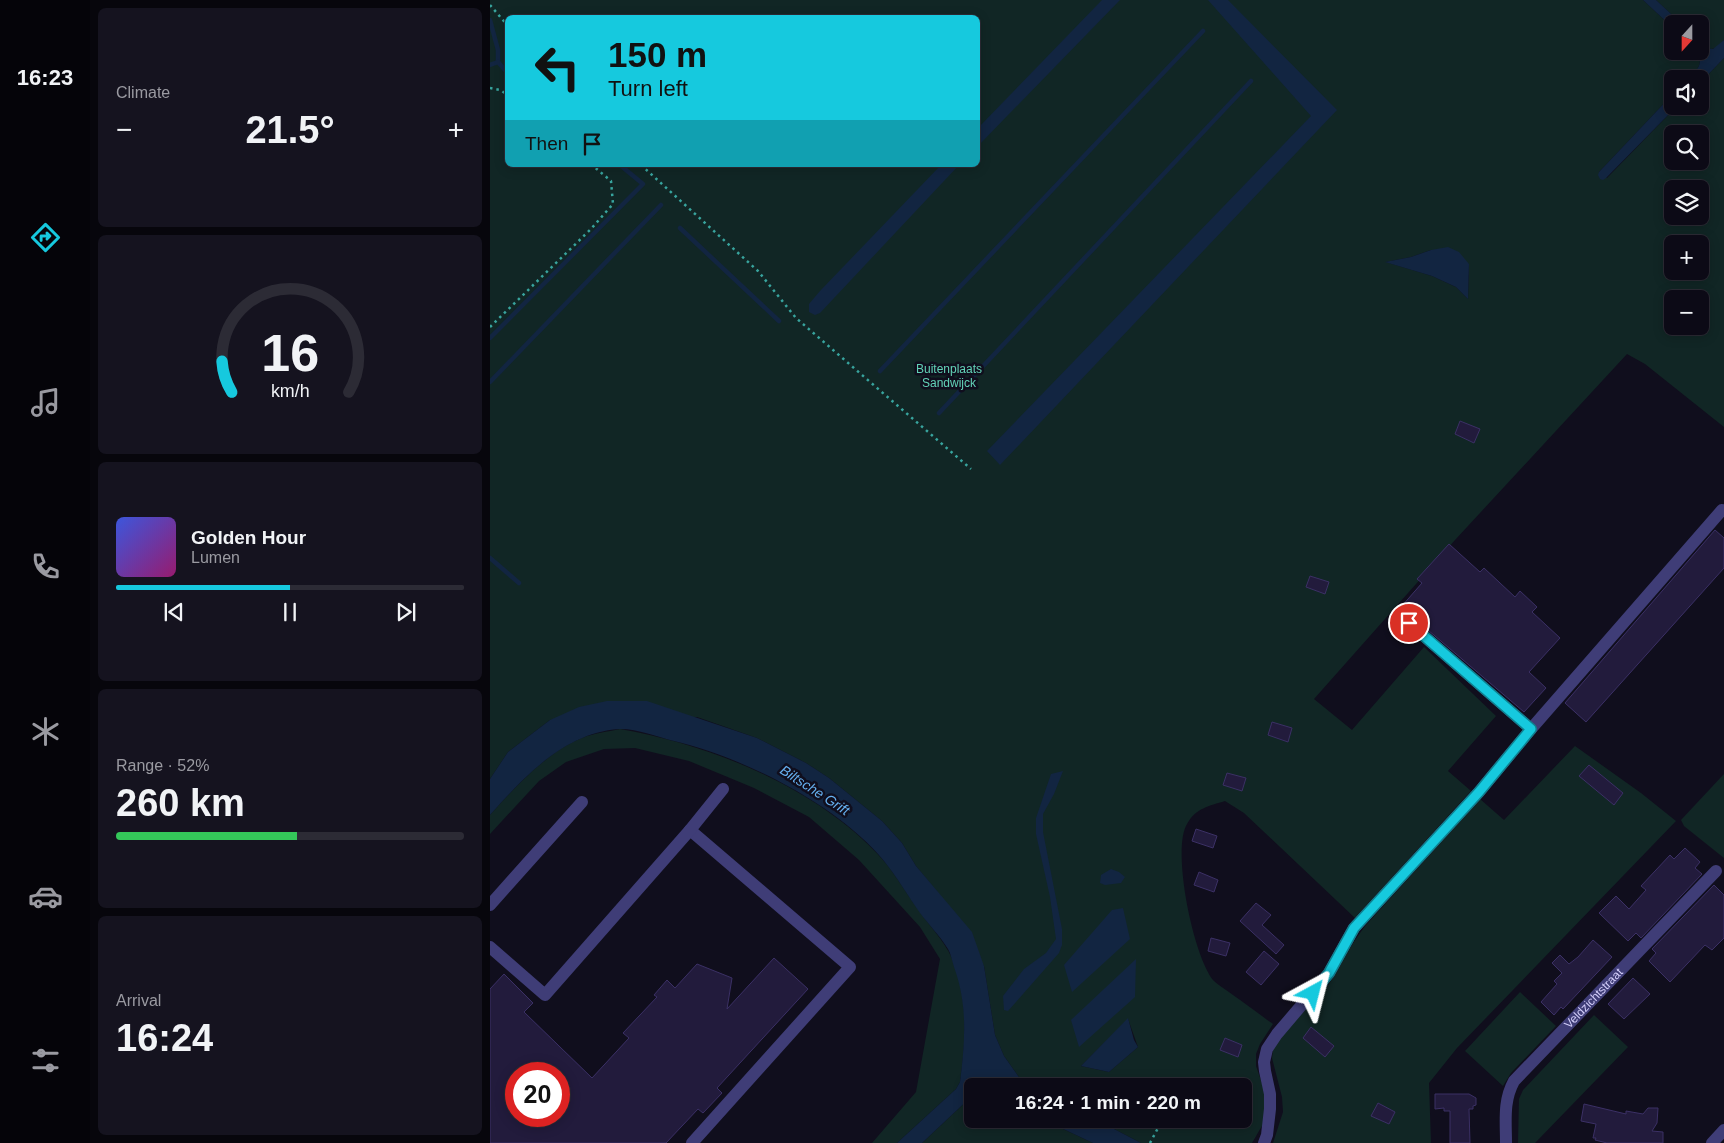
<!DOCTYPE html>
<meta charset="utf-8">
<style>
body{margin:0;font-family:Helvetica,sans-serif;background:#15131f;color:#f1f3f6;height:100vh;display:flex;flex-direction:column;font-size:19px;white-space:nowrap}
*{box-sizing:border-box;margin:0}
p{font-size:16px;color:#9a9aa1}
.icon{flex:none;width:28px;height:28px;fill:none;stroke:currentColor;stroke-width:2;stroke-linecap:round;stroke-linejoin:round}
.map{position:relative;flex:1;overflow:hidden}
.side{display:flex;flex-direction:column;gap:8px;padding:8px;background:#07060c;width:400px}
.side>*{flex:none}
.banner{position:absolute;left:15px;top:15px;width:475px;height:152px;border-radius:8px;box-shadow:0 2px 12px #0003,0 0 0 1px #2c2b35;background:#16c9de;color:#111;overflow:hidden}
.needle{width:32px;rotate:201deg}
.controls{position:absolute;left:1174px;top:15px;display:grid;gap:10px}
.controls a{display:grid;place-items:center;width:45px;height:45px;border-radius:8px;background:#0c0a16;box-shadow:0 2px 12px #0003,0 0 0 1px #2c2b35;font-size:25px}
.speed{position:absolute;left:15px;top:1062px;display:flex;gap:10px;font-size:25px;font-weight:700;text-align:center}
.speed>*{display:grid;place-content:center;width:65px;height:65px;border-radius:50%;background:#0c0a16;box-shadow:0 2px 12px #0003,0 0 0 1px #2c2b35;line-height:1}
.speed .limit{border:8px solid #d22;background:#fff;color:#111}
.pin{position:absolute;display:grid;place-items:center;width:42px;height:42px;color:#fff;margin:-21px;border:2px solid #fff;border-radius:50%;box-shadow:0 1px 5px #0007}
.me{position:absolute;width:55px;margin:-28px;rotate:38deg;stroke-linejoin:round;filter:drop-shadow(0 0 4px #0008)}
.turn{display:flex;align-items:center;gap:18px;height:105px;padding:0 20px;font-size:22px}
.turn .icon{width:65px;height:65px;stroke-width:2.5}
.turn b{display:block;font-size:35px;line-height:42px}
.then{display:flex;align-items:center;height:48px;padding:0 20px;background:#0003;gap:10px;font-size:19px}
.big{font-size:38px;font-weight:800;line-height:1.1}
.side .widget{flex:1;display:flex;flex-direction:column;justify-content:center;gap:8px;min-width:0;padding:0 18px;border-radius:8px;background:#15131f}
.side .dial{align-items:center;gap:0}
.dial svg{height:130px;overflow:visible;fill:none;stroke:#2c2b35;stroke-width:7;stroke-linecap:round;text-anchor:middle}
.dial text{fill:#f1f3f6;stroke:none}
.song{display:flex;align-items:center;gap:15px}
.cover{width:60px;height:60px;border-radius:8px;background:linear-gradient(135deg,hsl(230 70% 55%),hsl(320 70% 35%))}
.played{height:5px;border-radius:2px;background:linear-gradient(90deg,#16c9de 50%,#2c2b35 50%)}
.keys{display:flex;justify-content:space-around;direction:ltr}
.heat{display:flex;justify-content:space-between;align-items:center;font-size:28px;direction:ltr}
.charge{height:8px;border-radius:4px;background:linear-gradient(90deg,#34c759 52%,#2c2b35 0)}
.trip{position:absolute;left:474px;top:1078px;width:288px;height:50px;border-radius:8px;background:#0c0a16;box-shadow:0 2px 12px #0003,0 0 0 1px #2c2b35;font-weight:800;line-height:50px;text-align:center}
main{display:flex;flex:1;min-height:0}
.tabs{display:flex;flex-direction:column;width:90px;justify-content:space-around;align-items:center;background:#050409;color:#9a9aa1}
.tabs .icon{width:35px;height:35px}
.tabs .selected{color:#16c9de}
.tabs b{font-size:22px;color:#f1f3f6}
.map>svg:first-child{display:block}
.green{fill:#112625;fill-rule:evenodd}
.water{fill:#122541}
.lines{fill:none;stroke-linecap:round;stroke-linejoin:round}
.stream{stroke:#122541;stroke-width:4.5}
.building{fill:#221b3c;stroke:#3b3065;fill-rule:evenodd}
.path{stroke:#38a49e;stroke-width:2.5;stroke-dasharray:2.5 4;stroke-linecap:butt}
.minor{stroke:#3f3d77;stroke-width:12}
.route-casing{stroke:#0e8390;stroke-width:12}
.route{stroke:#16c9de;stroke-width:9}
.labels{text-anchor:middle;stroke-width:5;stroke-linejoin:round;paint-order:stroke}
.park-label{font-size:12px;fill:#62d2b7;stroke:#100e1d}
.street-label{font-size:12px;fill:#d3cefa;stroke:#100e1d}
.water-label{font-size:14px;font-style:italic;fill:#66b0f0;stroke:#100e1d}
</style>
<main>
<nav class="tabs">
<b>16:23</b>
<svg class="icon selected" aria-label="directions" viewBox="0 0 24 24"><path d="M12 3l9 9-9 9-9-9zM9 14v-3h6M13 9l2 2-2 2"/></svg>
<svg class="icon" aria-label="music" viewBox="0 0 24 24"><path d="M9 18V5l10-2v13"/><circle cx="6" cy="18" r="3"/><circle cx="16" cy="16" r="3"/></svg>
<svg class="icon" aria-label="phone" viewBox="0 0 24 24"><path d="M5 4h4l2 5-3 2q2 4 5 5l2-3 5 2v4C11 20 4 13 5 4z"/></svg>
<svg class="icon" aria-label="climate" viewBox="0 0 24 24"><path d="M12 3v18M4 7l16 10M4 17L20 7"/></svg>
<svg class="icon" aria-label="car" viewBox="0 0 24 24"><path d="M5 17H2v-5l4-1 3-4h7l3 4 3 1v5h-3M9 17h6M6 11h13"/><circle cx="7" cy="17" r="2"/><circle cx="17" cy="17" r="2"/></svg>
<svg class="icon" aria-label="filters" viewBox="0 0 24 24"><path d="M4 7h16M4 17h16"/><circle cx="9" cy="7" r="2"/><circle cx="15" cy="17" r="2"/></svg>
</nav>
<section class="side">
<div class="widget"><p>Climate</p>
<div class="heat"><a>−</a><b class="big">21.5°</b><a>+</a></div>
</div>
<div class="widget dial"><svg viewBox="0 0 100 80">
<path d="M14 69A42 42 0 1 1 86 69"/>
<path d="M14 69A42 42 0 0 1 8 50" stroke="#16c9de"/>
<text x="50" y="56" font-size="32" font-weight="700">16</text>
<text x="50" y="72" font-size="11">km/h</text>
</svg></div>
<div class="widget">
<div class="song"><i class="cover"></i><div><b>Golden Hour</b><p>Lumen</p></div></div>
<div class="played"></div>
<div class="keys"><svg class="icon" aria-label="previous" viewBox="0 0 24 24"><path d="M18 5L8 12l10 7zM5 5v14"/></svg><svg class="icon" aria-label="pause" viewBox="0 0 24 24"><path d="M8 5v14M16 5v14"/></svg><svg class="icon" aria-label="next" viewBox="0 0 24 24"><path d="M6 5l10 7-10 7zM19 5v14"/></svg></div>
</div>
<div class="widget"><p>Range · 52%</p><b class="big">260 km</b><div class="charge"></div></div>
<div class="widget"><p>Arrival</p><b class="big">16:24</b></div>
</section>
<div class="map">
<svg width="1234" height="1143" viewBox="0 0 1234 1143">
<rect width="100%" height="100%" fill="#100e1d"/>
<!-- green -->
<g class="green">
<path d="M0 0H1153L1182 27V51H1206C1215 63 1207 70 1198 79H1182V95L1109 172 1117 178 1187 106H1210V83L1234 58V427L1155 364 1137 354 965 540 824 699 862 730 934 647 1006 716 958 771 981 791 865 918 754 813 735 801C719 806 706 808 697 824 681 850 704 959 724 981 729 986 737 990 743 995 756 1004 769 1014 783 1024L770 1044 766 1054V1066L775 1092 776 1119 762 1143H651L605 1119H752V1086H539L531 1080 514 1056 505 1035 494 966 449 894 426 866 412 843 392 821 339 778 316 763 267 738 207 717 60 720 18 752 0 779ZM18 18H488V165H18ZM1182 134H1210V161H1182ZM1182 189H1210V216H1182ZM1182 244H1210V271H1182ZM941 250 979 264 978 299 966 287 942 276 896 262 921 257ZM1182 299H1210V326H1182ZM638 1019 648 1047 619 1072 591 1066Z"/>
<path d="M1166 0H1234V40C1224 51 1221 52 1210 42V24H1192Z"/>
<path d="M130 729C222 745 329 788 393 860 406 875 416 893 428 909 437 923 449 935 457 949 462 956 465 968 468 977 478 1012 475 1047 470 1082L466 1089 407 1143H382L426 1092 450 959 430 927 369 860 319 817 264 788 199 761 145 748 114 749 76 762 49 781 0 834V815C24 788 58 751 92 738 104 733 117 732 130 729Z"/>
<polygon points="1085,746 1151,793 1186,821 967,1048 939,1083 941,1143 783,1143 793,1112 792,1097 782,1058 783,1050 787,1040 839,984 863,943 875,926 990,799 1014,820"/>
<polygon points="1234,774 1234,858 1194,826 1191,820"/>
<polygon points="1030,992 1066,1026 1021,1073 1013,1086 975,1051"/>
<polygon points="1104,1015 1138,1047 1045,1143 1028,1143 1029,1099 1033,1090"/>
<polygon points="482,1096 482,1119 552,1119 603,1143 432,1143"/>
</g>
<!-- water -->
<g class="water">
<polygon points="612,0 630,0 488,146 488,128"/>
<polygon points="718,0 738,0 847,110 510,465 497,451 821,116"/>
<polygon points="1153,0 1166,0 1192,24 1182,24 1182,27"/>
<path d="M1234 40V58L1210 83V79H1198C1207 70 1215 63 1206 51H1210V42L1216 48 1223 49Z"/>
<polygon points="1182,95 1182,106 1187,106 1116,178 1113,180 1110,179 1108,175 1109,172"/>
<polygon points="451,165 469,165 330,313 325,315 319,312 319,304 330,291"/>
<polygon points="958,247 969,252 979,264 978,299 966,287 942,276 895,262 921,257 941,250"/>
<path d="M117 701H157L267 738 316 763 339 778 392 821 412 843 426 866 482 932 494 966 505 1035 514 1056 531 1080 539 1086H482V1096L432 1143H407L466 1089 470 1082C475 1042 478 1005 464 967 462 961 461 954 458 949 450 936 439 925 430 913 418 896 407 877 394 861 348 805 253 757 184 741 168 737 144 728 129 729 74 733 34 777 0 815V779L18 752 60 720 89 707Z"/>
<polygon points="573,771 564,794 553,814 553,832 572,929 572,945 569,953 518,1011 514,1010 513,996 534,969 556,953 566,939 560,897 546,834 546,818 561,774"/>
<polygon points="621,869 629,872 635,877 631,883 615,885 610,883 611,875"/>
<polygon points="633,908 640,939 582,992 574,965 622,910"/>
<polygon points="646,959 645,997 589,1047 581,1020"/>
<polygon points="638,1018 644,1040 648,1047 619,1072 591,1066"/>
<polygon points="552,1119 605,1119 651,1143 603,1143"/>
</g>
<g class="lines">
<!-- stream -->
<g class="stream">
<polyline points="0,20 8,50 8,62"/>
<polyline points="0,65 8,62 15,70"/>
<polyline points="190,228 289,321"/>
<polyline points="0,338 153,184 130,165"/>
<polyline points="390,371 713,31"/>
<polyline points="0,382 171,205"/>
<polyline points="449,413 761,81"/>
<polyline points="0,558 29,583"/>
</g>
</g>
<!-- building -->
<g class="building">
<polygon points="970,421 990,429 984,443 965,434"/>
<polygon points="1225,530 1234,538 1234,568 1096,722 1075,703"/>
<polygon points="959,544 990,572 994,568 1025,597 1030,591 1047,607 1042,612 1070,638 1039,672 1056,688 1034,712 911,607 932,583 927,579"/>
<polygon points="820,576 839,582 835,594 816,587"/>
<polygon points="782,722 802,728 798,742 778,735"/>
<polygon points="1099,765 1133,793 1124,805 1089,776"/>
<polygon points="737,773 756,778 752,791 733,785"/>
<polygon points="706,829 727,836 723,848 702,841"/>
<polygon points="1195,848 1210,862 1205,868 1212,874 1151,938 1146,933 1138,941 1109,913 1126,896 1139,909 1156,890 1151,886 1180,855 1184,859"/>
<polygon points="709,872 728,880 724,892 704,885"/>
<polygon points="1224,885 1234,895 1234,938 1222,950 1215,945 1180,982 1159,961 1166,953 1162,949"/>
<polygon points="766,903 781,915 772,925 794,945 786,954 750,921"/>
<polygon points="721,938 740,943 736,956 718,951"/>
<polygon points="1103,940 1122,957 1073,1009 1071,1007 1064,1015 1051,1002 1067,984 1064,981 1072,973 1062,963 1070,955 1079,964 1088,957"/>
<polygon points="774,951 789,964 771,985 756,972"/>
<path d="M284 958 318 989 227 1088 232 1093 213 1113 208 1109 176 1143H0V989L14 974 43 1003 34 1012 102 1078 139 1038 133 1033 167 997 164 995 177 980 185 988 207 964 242 978 237 1009ZM26 1074H69V1116H26Z"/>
<polygon points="1143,978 1160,994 1134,1019 1118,1004"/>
<polygon points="821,1027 844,1046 835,1057 813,1038"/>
<polygon points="735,1038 752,1045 748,1057 730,1050"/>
<polygon points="945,1094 979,1094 986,1098 986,1105 983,1106 983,1109 979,1109 980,1143 960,1143 960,1111 954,1111 954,1108 945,1109"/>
<polygon points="888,1103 905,1112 899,1124 881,1116"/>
<polygon points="1094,1104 1136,1114 1136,1111 1153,1114 1158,1108 1168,1108 1167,1123 1162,1131 1173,1132 1173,1143 1117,1143 1105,1140 1106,1138 1103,1138 1106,1124 1091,1121"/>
</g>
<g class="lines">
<!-- path -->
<g class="path">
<polyline points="0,5 18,26"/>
<polyline points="0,88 10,90 18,95"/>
<polyline points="151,165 268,271 306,318 481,469"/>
<polyline points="0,327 101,229 123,204 121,181 102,165"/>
<polyline points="660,1143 668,1128 684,1126 683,1119"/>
</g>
<!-- minor -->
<g class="minor">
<polyline points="919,623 1041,729"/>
<polyline points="200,830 360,967 202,1143"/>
<polyline points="0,905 92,802"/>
<polyline points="0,947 55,995 200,830 233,789"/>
<polyline points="774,1143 777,1135 780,1109 780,1094 775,1071 774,1062 777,1049 787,1034 839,973 864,928 989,792 1041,729 1232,510"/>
<path id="s1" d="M1016 1143C1016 1121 1013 1101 1024 1081L1226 871"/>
<polyline points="1222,1143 1234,1130"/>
</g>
</g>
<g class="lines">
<!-- route casing -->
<g class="route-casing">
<polyline id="route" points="823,993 839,973 864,928 989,792 1041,729 919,623"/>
</g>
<!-- route -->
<use href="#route" class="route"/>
</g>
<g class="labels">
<!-- park labels -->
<g class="park-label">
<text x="459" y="373">Buitenplaats<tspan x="459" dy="14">Sandwijck</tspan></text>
</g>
<!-- street labels -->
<g class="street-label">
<text dy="4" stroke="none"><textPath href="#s1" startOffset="178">Veldzichtstraat</textPath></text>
</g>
<!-- water labels -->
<g class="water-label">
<text transform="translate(325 790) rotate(33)" y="5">Biltsche Grift</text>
</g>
</g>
</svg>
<div class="controls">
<a><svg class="needle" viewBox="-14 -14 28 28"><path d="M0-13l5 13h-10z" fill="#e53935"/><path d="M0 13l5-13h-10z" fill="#9a9aa1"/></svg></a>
<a><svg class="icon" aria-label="sound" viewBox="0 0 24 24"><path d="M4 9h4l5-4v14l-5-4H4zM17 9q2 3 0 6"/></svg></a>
<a><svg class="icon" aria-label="search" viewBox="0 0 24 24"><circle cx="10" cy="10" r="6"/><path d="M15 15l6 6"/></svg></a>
<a><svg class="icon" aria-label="layers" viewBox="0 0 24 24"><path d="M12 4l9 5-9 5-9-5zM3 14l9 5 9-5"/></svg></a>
<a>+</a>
<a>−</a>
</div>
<div class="speed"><div class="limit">20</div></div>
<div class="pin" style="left:919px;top:623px;background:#d93025"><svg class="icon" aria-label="arrive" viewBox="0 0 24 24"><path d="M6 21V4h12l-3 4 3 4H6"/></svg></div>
<svg class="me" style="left:823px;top:993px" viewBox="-20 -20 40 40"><path d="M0-17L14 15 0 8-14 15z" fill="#16c9de" stroke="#fff" stroke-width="4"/></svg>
<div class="trip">16:24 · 1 min · 220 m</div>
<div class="banner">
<div class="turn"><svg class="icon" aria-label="left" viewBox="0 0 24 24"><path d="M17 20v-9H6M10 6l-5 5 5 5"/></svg><div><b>150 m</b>Turn left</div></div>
<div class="then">Then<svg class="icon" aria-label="arrive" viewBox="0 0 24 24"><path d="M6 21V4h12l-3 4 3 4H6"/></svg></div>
</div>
</div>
</main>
